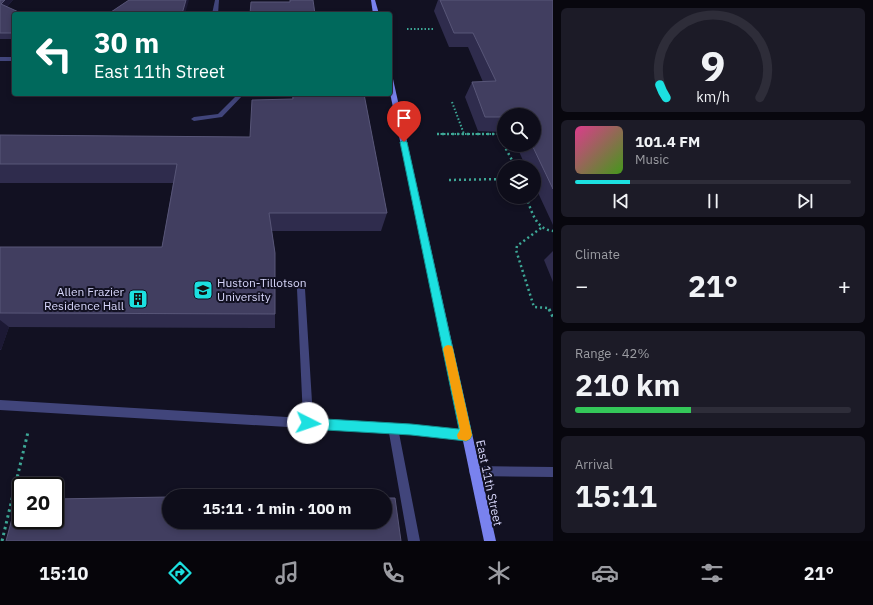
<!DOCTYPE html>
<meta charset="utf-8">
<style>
body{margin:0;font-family:"IBM Plex Sans",sans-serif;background:#1c1b27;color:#f1f3f6;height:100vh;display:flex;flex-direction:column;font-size:15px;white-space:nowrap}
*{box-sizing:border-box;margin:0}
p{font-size:13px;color:#9b9ca2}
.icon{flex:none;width:22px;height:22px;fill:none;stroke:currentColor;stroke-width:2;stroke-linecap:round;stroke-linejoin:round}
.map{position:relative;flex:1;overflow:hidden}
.details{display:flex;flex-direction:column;gap:8px;padding:8px;background:#08070e;width:320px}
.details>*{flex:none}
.hud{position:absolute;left:12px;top:12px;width:380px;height:84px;border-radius:4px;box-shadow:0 2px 6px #0003,0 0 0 1px #2e2d39;background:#00695c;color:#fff;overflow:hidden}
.controls{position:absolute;left:497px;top:108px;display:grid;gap:8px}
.controls a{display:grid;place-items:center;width:44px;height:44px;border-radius:50%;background:#0e0d1a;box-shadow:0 2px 6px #0003,0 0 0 1px #2e2d39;font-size:20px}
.speed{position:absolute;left:12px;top:477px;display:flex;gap:8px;font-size:20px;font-weight:700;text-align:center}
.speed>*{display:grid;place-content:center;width:52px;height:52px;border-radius:50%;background:#0e0d1a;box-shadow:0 2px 6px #0003,0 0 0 1px #2e2d39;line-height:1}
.speed .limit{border:2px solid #111;border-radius:6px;background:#fff;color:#111}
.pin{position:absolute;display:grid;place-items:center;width:34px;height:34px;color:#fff;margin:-41px -17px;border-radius:50% 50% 50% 0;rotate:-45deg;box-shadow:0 0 4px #0007}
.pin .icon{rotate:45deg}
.me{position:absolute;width:44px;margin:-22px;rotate:94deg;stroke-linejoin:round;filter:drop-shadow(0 0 3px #0008)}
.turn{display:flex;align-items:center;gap:14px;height:84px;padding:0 16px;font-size:18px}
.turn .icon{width:52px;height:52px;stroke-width:2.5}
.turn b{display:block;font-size:28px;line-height:34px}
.big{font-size:30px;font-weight:800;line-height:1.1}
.details .tile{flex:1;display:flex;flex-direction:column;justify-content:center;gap:6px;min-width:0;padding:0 14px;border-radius:6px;background:#1c1b27}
.details .dial{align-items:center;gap:0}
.dial svg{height:104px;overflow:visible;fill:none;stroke:#2e2d39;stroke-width:7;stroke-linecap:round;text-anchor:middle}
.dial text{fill:#f1f3f6;stroke:none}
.song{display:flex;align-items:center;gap:12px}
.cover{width:48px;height:48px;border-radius:6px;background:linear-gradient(135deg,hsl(330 70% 55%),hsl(100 70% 35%))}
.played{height:4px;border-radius:2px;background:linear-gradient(90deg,#1ce0e0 20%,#2e2d39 20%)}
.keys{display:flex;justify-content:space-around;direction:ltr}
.heat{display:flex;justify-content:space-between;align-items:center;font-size:22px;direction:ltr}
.charge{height:6px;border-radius:3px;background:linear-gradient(90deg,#34c759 42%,#2e2d39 0)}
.trip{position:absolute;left:162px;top:489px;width:230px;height:40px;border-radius:20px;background:#0e0d1a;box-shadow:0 2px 6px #0003,0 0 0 1px #2e2d39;font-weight:800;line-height:40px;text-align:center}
.tabs{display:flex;height:64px;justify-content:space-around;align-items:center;background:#06050a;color:#9b9ca2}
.tabs .icon{width:28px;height:28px}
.tabs .active{color:#1ce0e0}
.tabs b{font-size:18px;color:#f1f3f6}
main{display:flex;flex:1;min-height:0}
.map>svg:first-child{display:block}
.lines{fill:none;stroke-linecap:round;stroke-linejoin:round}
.path-far2{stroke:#3da796;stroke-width:2;stroke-dasharray:1.5 2;stroke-linecap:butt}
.path-far1{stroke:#3da796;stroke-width:2.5;stroke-dasharray:2 3;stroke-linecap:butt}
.path{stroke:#3da796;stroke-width:3;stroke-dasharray:2.5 3.5;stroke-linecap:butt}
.lane{fill:#41457b;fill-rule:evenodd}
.street{fill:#41457b;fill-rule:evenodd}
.secondary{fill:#7982ee;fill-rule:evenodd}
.wall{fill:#2f2c4d}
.shaded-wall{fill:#1c1934}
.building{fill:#413e60;stroke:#585678}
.route{fill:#1ce0e0;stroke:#129292}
.slow{fill:#f59e0b}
.labels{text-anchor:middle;stroke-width:4;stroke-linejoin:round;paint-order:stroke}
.poi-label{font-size:12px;fill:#d7d6fa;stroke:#121122;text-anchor:start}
.street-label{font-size:12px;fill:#d7d6fa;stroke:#121122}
</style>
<main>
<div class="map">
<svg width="553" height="541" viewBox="0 0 553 541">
<rect width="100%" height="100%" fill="#121122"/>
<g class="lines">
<!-- path-far2 -->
<g class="path-far2">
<polyline points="407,29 434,29"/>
<polyline points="452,102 464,134"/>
<polyline points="437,134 504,134"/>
</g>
<!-- path-far1 -->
<g class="path-far1">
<polyline points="437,134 504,134"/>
<polyline points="504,136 501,140 512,160 510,167"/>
<polyline points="449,180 504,179"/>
<path d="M526 197C532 211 535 229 553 231"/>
<polyline points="541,228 517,246 516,250 534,307 548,308 549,310"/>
</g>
<!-- path -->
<g class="path">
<polyline points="549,309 553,317"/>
<polyline points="2,541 28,432"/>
</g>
<!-- lane -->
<g class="lane">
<polygon points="215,0 219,0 218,14 212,14"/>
<polygon points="238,94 244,94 222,117 194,121 191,119 194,117 218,114"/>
<polygon points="301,285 304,286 305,289 313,418 411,424 469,432 471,435 469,438 466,440 399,433 420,541 408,541 389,433 0,410 0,400 303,418 297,289 298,286"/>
</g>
<!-- street -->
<g class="street">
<rect x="0" y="57" width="14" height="4"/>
<polygon points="474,466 553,467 553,477 474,476 470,475 469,471 470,467"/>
</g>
<!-- secondary -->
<g class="secondary">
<polygon points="371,0 375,0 379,14 373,14"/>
<polygon points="390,77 393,79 496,541 484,541 390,93"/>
</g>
</g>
<!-- wall -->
<g class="wall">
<polygon points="0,0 13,0 7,7 14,14 14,39 0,39"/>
<polygon points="438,0 553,0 553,225 534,184 534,167 526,167 516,145 534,145 534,115 504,115 504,132 478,131 465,97 472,82 483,82 468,47 449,47 434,11"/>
<polygon points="292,94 364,94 387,213 381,231 272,231 275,253 275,328 9,327 1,350 0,350 0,247 162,247 173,183 0,183 0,135 250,137 292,99"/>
<polygon points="553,251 553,282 544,260"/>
</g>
<!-- shaded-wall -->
<g class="shaded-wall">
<polygon points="5,0 13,0 4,10 1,4"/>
<polygon points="186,0 189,0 185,14 182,14"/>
<polygon points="0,320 9,327 1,350 0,349"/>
</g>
<!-- building -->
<g class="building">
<polygon points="0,0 5,0 1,4 23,14 14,14 14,33 0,33"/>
<polygon points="129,0 186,0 182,14 108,14"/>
<polygon points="290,0 313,0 315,14 250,14 251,2 290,2"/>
<polygon points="440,0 553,0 553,189 532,145 534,145 534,115 504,115 504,117 485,117 472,82 496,81 473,33 454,33"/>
<polygon points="293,94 364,94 387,213 269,213 275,253 275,314 0,313 0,247 162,247 177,164 0,164 0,135 250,137 252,100 293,99"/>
<polygon points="372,493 372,496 226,496"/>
<polygon points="169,497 169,522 385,522 385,498 395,498 401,541 6,541 17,500 21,500 21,520 55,520 55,499"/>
</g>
<!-- route -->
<polygon class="route" points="404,140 407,142 472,435 470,439 466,441 411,435 308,429 304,427 303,423 304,419 308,418 411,424 459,429 400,142"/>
<!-- slow -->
<polygon class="slow" points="448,345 452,346 453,349 472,435 470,439 466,441 458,439 457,435 460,430 443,349 445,346"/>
<!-- icons -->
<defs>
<g id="university-square" transform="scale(1)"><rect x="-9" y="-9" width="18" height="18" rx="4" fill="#1ce0e0" stroke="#121122"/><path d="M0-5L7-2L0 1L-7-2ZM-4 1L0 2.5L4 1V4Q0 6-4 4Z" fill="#111"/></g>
<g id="building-square" transform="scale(1)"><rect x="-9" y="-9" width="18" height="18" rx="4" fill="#1ce0e0" stroke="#121122"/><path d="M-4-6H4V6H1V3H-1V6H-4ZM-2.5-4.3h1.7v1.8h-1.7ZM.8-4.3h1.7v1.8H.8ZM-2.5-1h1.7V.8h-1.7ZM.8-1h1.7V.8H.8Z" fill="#111"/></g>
</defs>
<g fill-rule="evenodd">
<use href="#university-square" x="203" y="290"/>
<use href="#building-square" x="138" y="299"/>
</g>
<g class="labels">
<!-- poi labels -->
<g class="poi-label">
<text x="217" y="287">Huston-Tillotson<tspan x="217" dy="14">University</tspan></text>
<text x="124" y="296" text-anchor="end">Allen Frazier<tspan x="124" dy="14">Residence Hall</tspan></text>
</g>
<!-- street labels -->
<g class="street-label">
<text transform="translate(489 483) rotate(78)" y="4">East 11th Street</text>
</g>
</g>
</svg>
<div class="controls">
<a><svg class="icon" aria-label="search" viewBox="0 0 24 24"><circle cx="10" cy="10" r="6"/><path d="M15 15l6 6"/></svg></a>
<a><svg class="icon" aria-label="layers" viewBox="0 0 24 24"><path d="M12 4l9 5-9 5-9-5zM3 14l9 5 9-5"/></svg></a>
</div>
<div class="speed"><div class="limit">20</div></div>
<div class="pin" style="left:404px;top:142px;background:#d93025"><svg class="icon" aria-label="arrive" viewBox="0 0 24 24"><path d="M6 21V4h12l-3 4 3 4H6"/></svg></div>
<svg class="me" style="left:308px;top:423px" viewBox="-20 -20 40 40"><circle r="19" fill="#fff"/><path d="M0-13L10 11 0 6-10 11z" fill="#1ce0e0"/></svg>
<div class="trip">15:11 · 1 min · 100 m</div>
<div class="hud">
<div class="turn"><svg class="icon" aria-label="left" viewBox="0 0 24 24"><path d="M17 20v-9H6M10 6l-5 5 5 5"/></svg><div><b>30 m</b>East 11th Street</div></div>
</div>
</div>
<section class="details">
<div class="tile dial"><svg viewBox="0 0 100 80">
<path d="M14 69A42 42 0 1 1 86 69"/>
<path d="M14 69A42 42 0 0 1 9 59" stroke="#1ce0e0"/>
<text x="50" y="56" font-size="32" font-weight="700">9</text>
<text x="50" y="72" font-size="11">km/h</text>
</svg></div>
<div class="tile">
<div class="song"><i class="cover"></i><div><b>101.4 FM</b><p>Music</p></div></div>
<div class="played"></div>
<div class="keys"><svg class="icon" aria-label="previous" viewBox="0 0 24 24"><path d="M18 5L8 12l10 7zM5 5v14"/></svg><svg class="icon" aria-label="pause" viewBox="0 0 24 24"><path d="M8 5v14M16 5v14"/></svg><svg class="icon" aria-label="next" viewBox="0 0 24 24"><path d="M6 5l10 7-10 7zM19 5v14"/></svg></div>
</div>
<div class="tile"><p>Climate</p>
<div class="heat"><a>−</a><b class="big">21°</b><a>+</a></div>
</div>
<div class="tile"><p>Range · 42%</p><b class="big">210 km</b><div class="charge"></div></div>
<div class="tile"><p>Arrival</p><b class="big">15:11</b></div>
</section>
</main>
<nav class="tabs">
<b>15:10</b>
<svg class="icon active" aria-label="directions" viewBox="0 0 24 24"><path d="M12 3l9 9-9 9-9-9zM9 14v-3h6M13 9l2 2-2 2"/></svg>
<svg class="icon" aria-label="music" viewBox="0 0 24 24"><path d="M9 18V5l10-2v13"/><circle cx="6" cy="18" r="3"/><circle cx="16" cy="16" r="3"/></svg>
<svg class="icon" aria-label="phone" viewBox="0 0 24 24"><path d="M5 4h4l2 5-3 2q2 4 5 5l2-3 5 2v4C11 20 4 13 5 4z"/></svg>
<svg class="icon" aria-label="climate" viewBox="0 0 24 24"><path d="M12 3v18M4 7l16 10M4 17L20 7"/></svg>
<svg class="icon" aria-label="car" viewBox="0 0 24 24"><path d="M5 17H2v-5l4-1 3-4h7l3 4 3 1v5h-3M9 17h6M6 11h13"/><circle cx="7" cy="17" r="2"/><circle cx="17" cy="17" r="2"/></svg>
<svg class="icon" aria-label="filters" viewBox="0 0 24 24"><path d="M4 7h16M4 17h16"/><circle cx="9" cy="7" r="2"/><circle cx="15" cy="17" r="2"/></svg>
<b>21°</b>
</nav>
